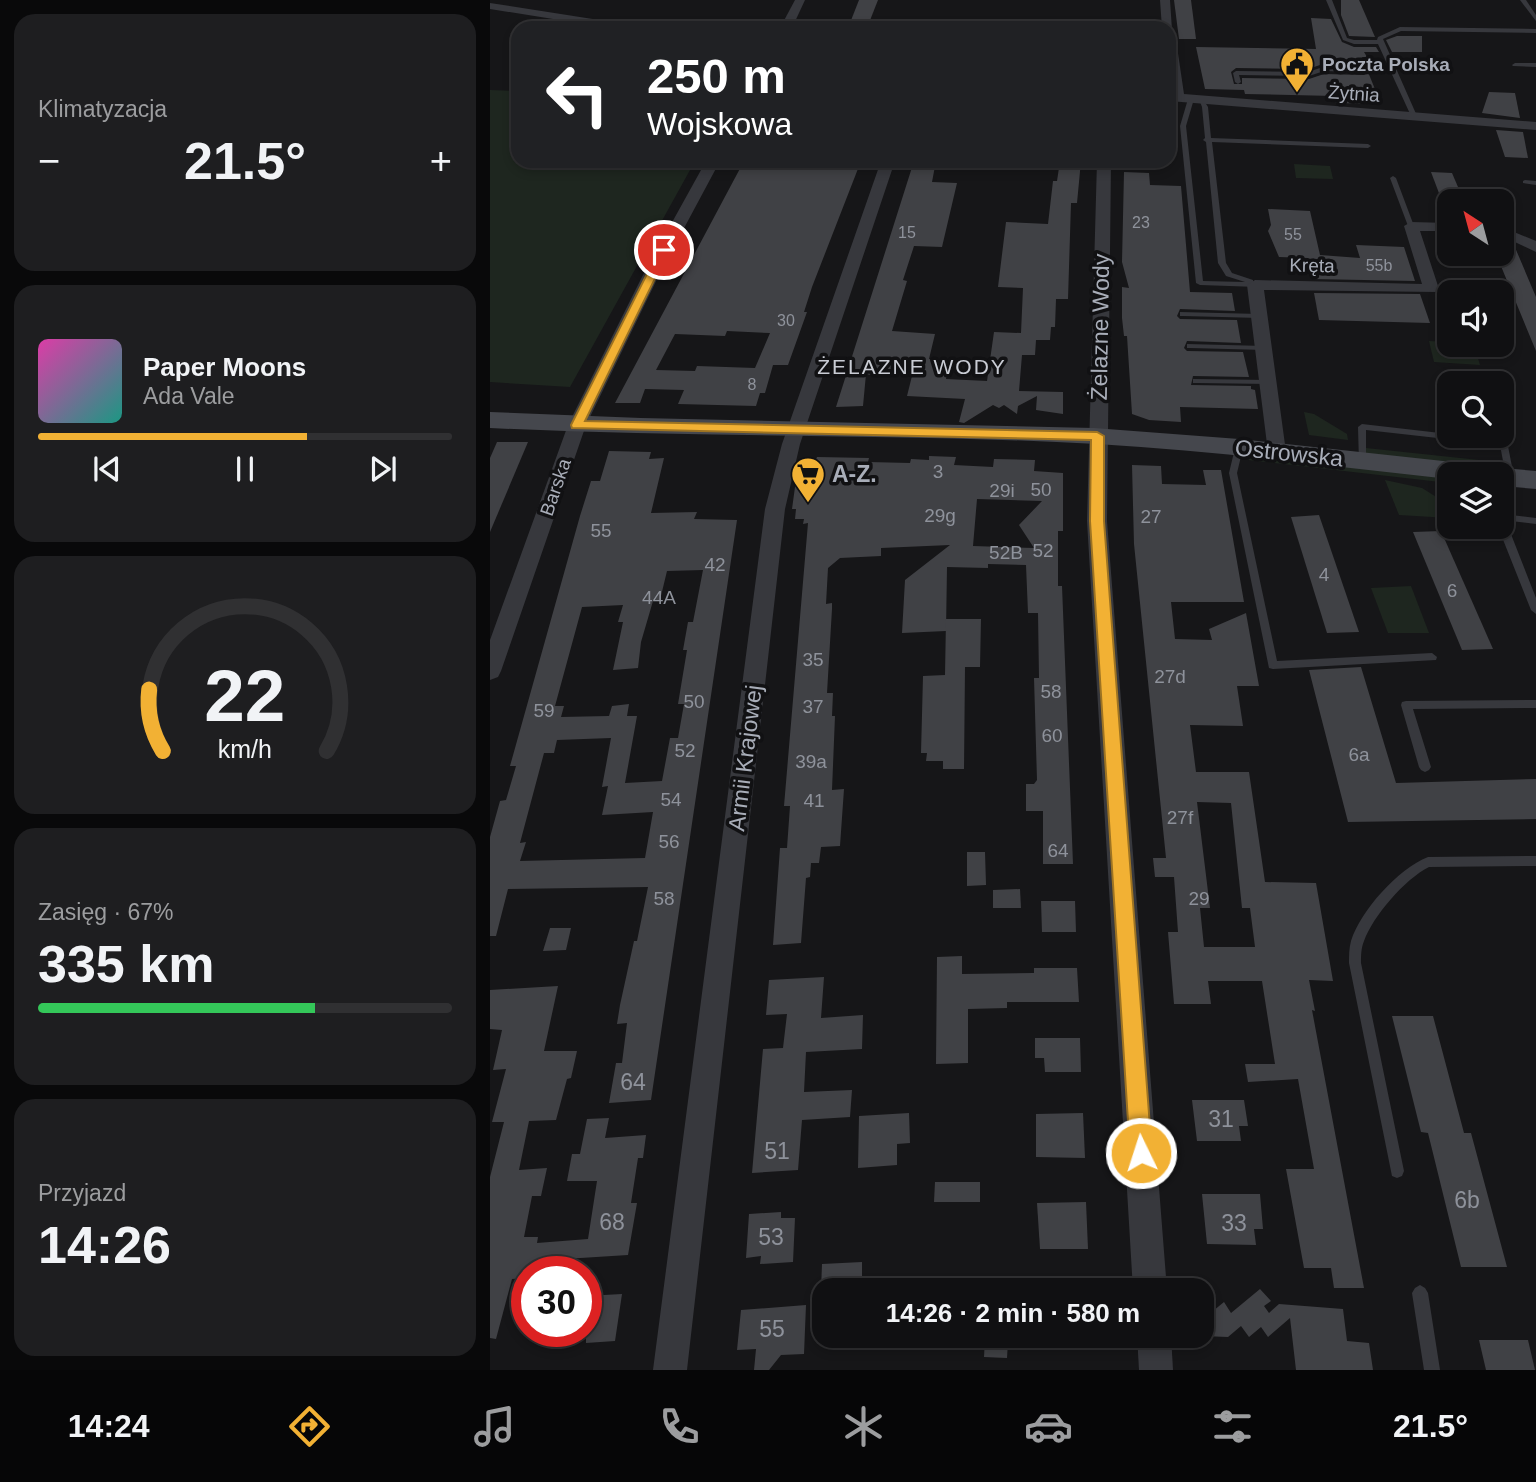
<!DOCTYPE html>
<html lang="pl">
<meta charset="utf-8">
<style>
body{margin:0;font-family:Helvetica,sans-serif;background:#1e1e20;color:#f1f3f6;height:100vh;display:flex;flex-direction:column;font-size:26px;white-space:nowrap}
*{box-sizing:border-box;margin:0}
p{font-size:23px;color:#9c9d9f}
.icon{flex:none;width:38px;height:38px;fill:none;stroke:currentColor;stroke-width:2;stroke-linecap:round;stroke-linejoin:round}
.map{position:relative;flex:1;overflow:hidden}
.sheet{display:flex;flex-direction:column;gap:14px;padding:14px;background:#09090a;width:490px}
.sheet>*{flex:none}
.banner{position:absolute;left:21px;top:21px;width:665px;height:147px;border-radius:21px;box-shadow:0 4px 10px #0003,0 0 0 2px #303032;background:#202124;color:#fff;overflow:hidden}
.needle{width:46px;rotate:324deg}
.controls{position:absolute;left:947px;top:189px;display:grid;gap:14px}
.controls a{display:grid;place-items:center;width:77px;height:77px;border-radius:14px;background:#101012;box-shadow:0 4px 10px #0003,0 0 0 2px #303032;font-size:35px}
.speed{position:absolute;left:21px;top:1256px;display:flex;gap:14px;font-size:35px;font-weight:700;text-align:center}
.speed>*{display:grid;place-content:center;width:91px;height:91px;border-radius:50%;background:#101012;box-shadow:0 4px 10px #0003,0 0 0 2px #303032;line-height:1}
.speed .limit{border:10px solid #d22;background:#fff;color:#111}
.pin{position:absolute;display:grid;place-items:center;width:60px;height:60px;color:#fff;margin:-30px;border:4px solid #fff;border-radius:50%;box-shadow:0 2px 7px #0007}
.me{position:absolute;width:77px;margin:-38px;rotate:356deg;stroke-linejoin:round;filter:drop-shadow(0 0 5px #0008)}
.turn{display:flex;align-items:center;gap:24px;height:147px;padding:0 21px;font-size:32px}
.turn .icon{width:91px;height:91px;stroke-width:2.5}
.turn b{display:block;font-size:49px;line-height:60px}
.big{font-size:52px;font-weight:600;line-height:1.1}
.sheet .card{flex:1;display:flex;flex-direction:column;justify-content:center;gap:10px;min-width:0;padding:0 24px;border-radius:21px;background:#1e1e20}
.sheet .dial{align-items:center;gap:0}
.dial svg{height:182px;overflow:visible;fill:none;stroke:#303032;stroke-width:7;stroke-linecap:round;text-anchor:middle}
.dial text{fill:#f1f3f6;stroke:none}
.song{display:flex;align-items:center;gap:21px}
.cover{width:84px;height:84px;border-radius:10px;background:linear-gradient(135deg,hsl(320 70% 55%),hsl(170 70% 35%))}
.played{height:7px;border-radius:4px;background:linear-gradient(90deg,#f2b134 65%,#303032 65%)}
.keys{display:flex;justify-content:space-around;direction:ltr}
.heat{display:flex;justify-content:space-between;align-items:center;font-size:38px;direction:ltr}
.charge{height:10px;border-radius:5px;background:linear-gradient(90deg,#34c759 67%,#303032 0)}
.trip{position:absolute;left:322px;top:1278px;width:402px;height:70px;border-radius:21px;background:#101012;box-shadow:0 4px 10px #0003,0 0 0 2px #303032;font-weight:600;line-height:70px;text-align:center}
.tabs{display:flex;height:112px;justify-content:space-around;align-items:center;background:#060607;color:#9c9d9f}
.tabs .icon{width:49px;height:49px}
.tabs .current{color:#f2b134}
.tabs b{font-size:32px;color:#f1f3f6}
main{display:flex;flex:1;min-height:0}
.map>svg:first-child{display:block}
.green{fill:#1e261f}
.building{fill:#404145;fill-rule:evenodd}
.lines{fill:none;stroke-linecap:round;stroke-linejoin:round}
.lane{fill:#37383d;fill-rule:evenodd}
.street{fill:#37383d;fill-rule:evenodd}
.secondary{fill:#45474d;fill-rule:evenodd}
.route{fill:#f2b134;stroke:#9d7322;stroke-width:2}
.labels{text-anchor:middle;stroke-width:7;stroke-linejoin:round;paint-order:stroke}
.far-number-label{font-size:16px;fill:#8e929b}
.far-poi-label{font-size:19px;font-weight:bold;fill:#a8adb8;stroke:#111113;text-anchor:start}
.far-street-label{font-size:19px;fill:#a8adb8;stroke:#111113}
.number-label{font-size:19px;fill:#8e929b}
.far-neighbourhood-label{font-size:21px;letter-spacing:2px;fill:#c9ccd4;stroke:#111113}
.street-label{font-size:23px;fill:#a8adb8;stroke:#111113}
.poi-label{font-size:23px;font-weight:bold;fill:#a8adb8;stroke:#111113;text-anchor:start}
.near-number-label{font-size:23px;fill:#8e929b}
</style>
<main>
<section class="sheet">
<div class="card"><p>Klimatyzacja</p>
<div class="heat"><a>−</a><b class="big">21.5°</b><a>+</a></div>
</div>
<div class="card">
<div class="song"><i class="cover"></i><div><b>Paper Moons</b><p>Ada Vale</p></div></div>
<div class="played"></div>
<div class="keys"><svg class="icon" aria-label="previous" viewBox="0 0 24 24"><path d="M18 5L8 12l10 7zM5 5v14"/></svg><svg class="icon" aria-label="pause" viewBox="0 0 24 24"><path d="M8 5v14M16 5v14"/></svg><svg class="icon" aria-label="next" viewBox="0 0 24 24"><path d="M6 5l10 7-10 7zM19 5v14"/></svg></div>
</div>
<div class="card dial"><svg viewBox="0 0 100 80">
<path d="M14 69A42 42 0 1 1 86 69"/>
<path d="M14 69A42 42 0 0 1 8 42" stroke="#f2b134"/>
<text x="50" y="56" font-size="32" font-weight="700">22</text>
<text x="50" y="72" font-size="11">km/h</text>
</svg></div>
<div class="card"><p>Zasięg · 67%</p><b class="big">335 km</b><div class="charge"></div></div>
<div class="card"><p>Przyjazd</p><b class="big">14:26</b></div>
</section>
<div class="map">
<svg width="1046" height="1370" viewBox="0 0 1046 1370">
<rect width="100%" height="100%" fill="#161618"/>
<!-- green -->
<g class="green">
<polygon points="0,90 28,91 28,161 205,161 80,387 0,382"/>
<polygon points="804,164 840,166 843,179 806,178"/>
<polygon points="939,341 959,342 959,345 984,345 990,365 944,362"/>
<polygon points="814,412 824,414 857,434 858,440 819,435"/>
<polygon points="876,448 1008,462 1007,466 997,468 876,454"/>
<polygon points="764,456 959,477 959,483 758,460"/>
<polygon points="895,480 932,488 959,505 959,518 909,515"/>
<polygon points="921,586 939,633 898,633 881,588"/>
</g>
<!-- building -->
<g class="building">
<polygon points="369,0 388,0 377,28 358,28"/>
<polygon points="684,0 701,0 706,39 689,39"/>
<polygon points="851,0 869,0 885,37 859,36 851,15"/>
<polygon points="821,18 841,19 852,42 864,47 886,47 889,52 874,52 877,57 872,57 876,66 833,64 818,69 746,68 741,72 744,84 752,84 752,78 819,79 834,74 874,75 878,72 891,104 846,103 844,96 755,94 754,90 715,89 706,47 826,49"/>
<polygon points="51,20 80,24 75,28 37,28"/>
<polygon points="907,36 932,36 932,52 902,52 896,40"/>
<polygon points="999,92 1025,93 1030,118 992,113"/>
<polygon points="1006,130 1033,132 1038,158 1015,157"/>
<path d="M254 161H371L322 287 314 312H317L298 365H283L275 393H270L266 406 188 404 194 390 155 389 150 403H125ZM237 331 280 333 265 368 207 366 205 371 166 370 185 334 235 336Z"/>
<polygon points="424,161 446,161 442,182 467,183 452,247 424,246 413,280 417,281 402,331 445,334 439,359 460,360 456,379 497,381 504,332 531,333 533,288 508,287 516,222 558,224 563,181 567,181 570,161 591,161 587,203 581,203 578,299 566,299 565,327 561,327 560,340 546,340 545,355 532,355 529,391 573,392 573,414 546,410 547,396 528,406 527,414 514,405 509,408 503,405 474,423 469,422 475,399 417,396 423,372 382,370 381,375 376,374 373,406 346,407"/>
<polygon points="634,172 659,173 660,185 691,186 700,292 742,293 745,311 690,309 687,316 690,319 747,320 751,343 697,341 694,348 697,351 753,352 759,377 703,376 701,385 761,386 761,389 765,390 768,409 690,407 691,422 659,420 642,414 637,336 634,336 632,318 632,287 639,288 632,262"/>
<polygon points="941,172 962,173 974,201 952,201"/>
<polygon points="778,209 820,211 830,255 870,258 866,245 914,247 925,281 822,279 818,258 789,257 778,231 781,225"/>
<polygon points="1012,239 1024,245 1046,297 1046,351 1006,254 1012,254"/>
<polygon points="824,293 930,294 940,323 829,320"/>
<polygon points="7,442 38,442 0,532 0,458"/>
<path d="M119 451 161 452 159 459 174 458 161 513 207 512 204 519 247 520 161 1100 119 1103 126 1063H132L137 1023 127 1024 130 1005 144 941H147L158 887 18 889 6 936H0V837L10 801 16 800 26 766H20L90 516 101 481H110ZM213 570 203 622H198L193 650H197L188 704H194L188 738H180L172 781 135 783 147 716H137L139 704 122 706 119 716 71 717 74 706H65L92 607 133 605 128 622H133L123 670 148 668 151 642 163 601 170 600 177 571ZM121 738 112 787 118 786 112 815 163 812 155 858 30 861 36 842 30 843 54 753H64L67 740Z"/>
<path d="M439 456 466 457 464 465 503 467 504 459 545 460 544 471 573 473V531H568V586H572L583 864H553V811H536V784H544L547 780 544 678H549L548 613H538L536 565 498 564V568L457 567 456 631 412 633 415 580 460 545 391 548V556L350 558 338 568 336 604 342 603V609L337 693H343L342 716H345L342 790 354 789 350 846 331 847 329 863H321L320 877 316 878 311 943 283 945 290 848H297L300 806H294L318 523 313 524 314 519H305L306 509H302L305 487 313 461 325 462 327 457 379 458 378 462 420 463 421 459 439 460ZM487 499 552 501 529 525 544 548 483 546Z"/>
<path d="M642 465 671 466 672 484 716 485 713 470H731L754 602H681L685 639 722 640 719 629 756 613 769 686H747L753 726 700 725 706 772H759L775 882 826 883 843 981 819 980 825 1011 822 1010 874 1288H844L841 1268H814L796 1169H824L808 1079 758 1082 755 1064H785L772 981H718L721 1004H684L678 932H688L684 877H665L663 858H676L644 544ZM707 802 741 803 752 908H760L765 947H714L710 908H720Z"/>
<polygon points="829,515 869,632 837,633 801,517"/>
<polygon points="951,531 1003,649 972,650 923,532"/>
<polygon points="456,619 491,619 490,667 475,667 474,769 453,769 453,761 436,761 437,753 431,753 433,676 455,675"/>
<polygon points="871,667 906,783 1046,779 1046,819 858,822 819,670"/>
<polygon points="477,852 495,852 496,885 477,886"/>
<polygon points="530,889 531,908 503,908 503,890"/>
<polygon points="551,901 585,901 586,932 552,932"/>
<polygon points="60,928 81,928 76,950 53,951"/>
<polygon points="472,956 472,974 544,973 544,968 587,968 589,1002 517,1002 517,1008 478,1009 478,1063 446,1064 447,957"/>
<polygon points="334,977 331,1018 373,1015 372,1049 316,1052 314,1092 362,1090 360,1117 312,1120 308,1170 262,1173 273,1049 293,1048 297,1014 276,1015 279,980"/>
<polygon points="68,986 54,1051 87,1051 81,1078 77,1079 66,1120 39,1121 29,1170 57,1168 51,1196 42,1196 34,1237 48,1237 47,1243 98,1239 107,1181 77,1181 82,1154 90,1154 97,1119 119,1118 115,1138 156,1135 153,1158 148,1158 141,1203 147,1203 138,1255 43,1261 37,1278 22,1279 6,1339 0,1338 0,1177 14,1122 2,1122 16,1069 3,1070 12,1030 0,1029 0,990"/>
<polygon points="902,1016 943,1016 974,1133 981,1133 1017,1267 971,1267 938,1133 931,1132"/>
<polygon points="545,1038 590,1038 591,1072 555,1072 554,1058 545,1058"/>
<polygon points="702,1100 754,1100 758,1126 749,1126 751,1141 707,1141"/>
<polygon points="419,1113 420,1143 407,1144 407,1165 368,1168 369,1116"/>
<polygon points="593,1113 595,1158 546,1157 546,1114"/>
<polygon points="445,1182 490,1182 490,1202 444,1202"/>
<polygon points="712,1194 770,1194 773,1229 764,1229 766,1245 717,1244"/>
<polygon points="596,1202 598,1249 550,1249 547,1203"/>
<polygon points="291,1212 291,1218 305,1218 303,1262 270,1264 271,1256 256,1258 259,1214"/>
<polygon points="372,1262 372,1290 331,1290 332,1264"/>
<polygon points="770,1289 781,1301 774,1306 779,1313 789,1304 853,1309 857,1341 879,1343 883,1370 806,1370 800,1318 778,1337 771,1327 759,1337 751,1326 738,1337 712,1336 712,1320 734,1302 741,1313"/>
<polygon points="132,1294 125,1341 96,1343 96,1296"/>
<polygon points="316,1305 314,1354 291,1355 279,1370 264,1370 266,1349 247,1350 251,1310"/>
<polygon points="495,1339 518,1341 517,1358 494,1357"/>
<polygon points="989,1340 1038,1340 1045,1370 996,1370"/>
</g>
<g class="lines">
<!-- lane -->
<g class="lane">
<polygon points="836,0 842,0 857,38 864,40 887,40 888,37 910,27 1046,29 1046,33 911,31 893,39 927,116 924,118 921,116 888,44 864,44 853,40"/>
<polygon points="1030,0 1036,0 1046,15 1046,21"/>
<polygon points="1025,63 1046,63 1046,67 1023,66 1022,65"/>
<polygon points="833,67 874,68 877,70 874,72 834,71 819,76 749,75 751,82 748,84 745,82 743,73 746,71 818,72"/>
<polygon points="701,97 704,99 696,126 713,281 755,282 736,276 728,263 716,142 713,140 715,138 712,107 709,99 713,99 718,107 721,138 878,144 881,146 878,148 722,142 736,263 742,273 763,280 763,283 768,283 768,287 710,285 706,283 690,126 698,99"/>
<polygon points="903,176 906,178 924,226 923,227 918,226 900,178"/>
<polygon points="1035,180 1046,181 1046,185 1033,183 1033,181"/>
<polygon points="690,312 770,314 774,316 770,318 693,316 690,316"/>
<polygon points="697,344 775,346 779,348 775,350 700,348 697,348"/>
<polygon points="703,379 780,380 784,382 780,384 706,383 703,383"/>
<polygon points="872,424 959,434 959,436 974,436 1017,441 1024,477 1020,480 1016,477 1010,445 876,430 876,461 875,463 869,463 868,427"/>
<polygon points="749,445 753,448 747,473 787,661 942,653 947,657 946,660 783,669 779,668 739,473 745,448"/>
<polygon points="1012,514 1046,518 1046,524 1012,520"/>
<polygon points="1012,521 1017,524 1046,598 1046,614 1041,610 1008,527 1012,527"/>
<polygon points="1046,700 1046,708 923,709 941,767 939,770 935,772 931,770 929,767 911,705 912,702 916,701"/>
<path d="M1046 856V866L939 867C915 879 883 916 874 941 871 948 871 956 871 963L914 1171 912 1176 907 1178 902 1176 859 963C859 956 859 948 861 941 871 910 908 869 938 857Z"/>
<polygon points="930,1285 935,1288 938,1293 950,1370 934,1370 922,1293 925,1288"/>
</g>
<!-- street -->
<g class="street">
<polygon points="305,0 315,0 302,28 290,28"/>
<polygon points="670,0 680,0 682,30 685,33 694,94 1046,122 1046,130 679,101 681,93 679,28 672,28"/>
<polygon points="0,3 141,25 147,28 119,28 0,9"/>
<polygon points="216,161 230,161 170,273 96,425 11,671 8,677 0,680 0,640 78,425 154,273"/>
<polygon points="391,161 405,161 310,444 295,509 197,1370 163,1370 275,509 292,444"/>
<polygon points="607,161 621,161 617,521 677,1290 643,1290 597,521"/>
<polygon points="921,222 959,223 959,231 930,231 949,289 947,292 774,290 796,452 787,458 780,456 778,452 757,285 765,280 932,284 914,226"/>
<polygon points="1012,227 1046,241 1046,252 1012,236"/>
<polygon points="647,1335 681,1335 683,1370 649,1370"/>
</g>
<!-- secondary -->
<path class="secondary" d="M0 412 151 418 604 428 749 439 990 465 999 468 1002 472 1012 468 1046 471V489L1012 486V474H959V479C842 466 725 451 607 444 405 433 202 438 0 428Z"/>
</g>
<!-- route -->
<polygon class="route" points="174,247 179,250 95,421 607,432 614,436 614,521 662,1153 659,1160 651,1163 643,1160 640,1153 600,521 601,440 82,428 81,425 169,250"/>
<!-- icons -->
<defs>
<g id="civic-pin" transform="scale(1.75)"><path d="M0 17L-7.5 6A9.5 9.5 0 1 1 7.5 6Z" fill="#f2b134" stroke="#111113"/><path d="M-.6-6.5H3V-4.5H.6V-3L4-1V1h2V6H-6V1h2V-1L-.6-3ZM-1.2 2.5V6h2.4V2.5Z" fill="#111"/></g>
<g id="supermarket-pin" transform="scale(1.75)"><path d="M0 17L-7.5 6A9.5 9.5 0 1 1 7.5 6Z" fill="#f2b134" stroke="#111113"/><path d="M-6-5.5h2.5l.6 2H6L4.5 2H-2.5L-4.4-4H-6ZM-1.5 3.2a1.3 1.3 0 1 0 .1 0ZM3 3.2a1.3 1.3 0 1 0 .1 0Z" fill="#111"/></g>
</defs>
<g fill-rule="evenodd">
<use href="#civic-pin" x="807" y="64"/>
<use href="#supermarket-pin" x="318" y="474"/>
</g>
<g class="labels">
<!-- far-number labels -->
<g class="far-number-label">
<text x="651" y="228">23</text>
<text x="417" y="238">15</text>
<text x="803" y="240">55</text>
<text x="889" y="271">55b</text>
<text x="296" y="326">30</text>
<text x="262" y="390">8</text>
</g>
<!-- far-poi labels -->
<g class="far-poi-label">
<text x="832" y="71">Poczta Polska</text>
</g>
<!-- far-street labels -->
<g class="far-street-label">
<text transform="translate(864 93) rotate(4)" y="7">Żytnia</text>
<text transform="translate(822 265) rotate(1)" y="7">Kręta</text>
<text transform="translate(65 487) rotate(-71)" y="7">Barska</text>
</g>
<!-- number labels -->
<g class="number-label">
<text x="448" y="478">3</text>
<text x="551" y="496">50</text>
<text x="512" y="497">29i</text>
<text x="450" y="522">29g</text>
<text x="661" y="523">27</text>
<text x="111" y="537">55</text>
<text x="553" y="557">52</text>
<text x="516" y="559">52B</text>
<text x="225" y="571">42</text>
<text x="834" y="581">4</text>
<text x="962" y="597">6</text>
<text x="169" y="604">44A</text>
<text x="323" y="666">35</text>
<text x="680" y="683">27d</text>
<text x="561" y="698">58</text>
<text x="204" y="708">50</text>
<text x="323" y="713">37</text>
<text x="54" y="717">59</text>
<text x="562" y="742">60</text>
<text x="195" y="757">52</text>
<text x="869" y="761">6a</text>
<text x="321" y="768">39a</text>
<text x="181" y="806">54</text>
<text x="324" y="807">41</text>
<text x="690" y="824">27f</text>
<text x="179" y="848">56</text>
<text x="568" y="857">64</text>
<text x="174" y="905">58</text>
<text x="709" y="905">29</text>
</g>
<!-- far-neighbourhood labels -->
<g class="far-neighbourhood-label">
<text x="422" y="374">ŻELAZNE WODY</text>
</g>
<!-- street labels -->
<g class="street-label">
<text transform="translate(610 327) rotate(-89)" y="8">Żelazne Wody</text>
<text transform="translate(799 453) rotate(6)" y="8">Ostrowska</text>
<text transform="translate(255 758) rotate(-83)" y="8">Armii Krajowej</text>
</g>
<!-- poi labels -->
<g class="poi-label">
<text x="342" y="482">A-Z.</text>
</g>
<!-- near-number labels -->
<g class="near-number-label">
<text x="143" y="1090">64</text>
<text x="731" y="1127">31</text>
<text x="287" y="1159">51</text>
<text x="977" y="1208">6b</text>
<text x="122" y="1230">68</text>
<text x="744" y="1231">33</text>
<text x="281" y="1245">53</text>
<text x="282" y="1337">55</text>
</g>
</g>
</svg>
<div class="controls">
<a><svg class="needle" viewBox="-14 -14 28 28"><path d="M0-13l5 13h-10z" fill="#e53935"/><path d="M0 13l5-13h-10z" fill="#9c9d9f"/></svg></a>
<a><svg class="icon" aria-label="sound" viewBox="0 0 24 24"><path d="M4 9h4l5-4v14l-5-4H4zM17 9q2 3 0 6"/></svg></a>
<a><svg class="icon" aria-label="search" viewBox="0 0 24 24"><circle cx="10" cy="10" r="6"/><path d="M15 15l6 6"/></svg></a>
<a><svg class="icon" aria-label="layers" viewBox="0 0 24 24"><path d="M12 4l9 5-9 5-9-5zM3 14l9 5 9-5"/></svg></a>
</div>
<div class="speed"><div class="limit">30</div></div>
<div class="pin" style="left:174px;top:250px;background:#d93025"><svg class="icon" aria-label="arrive" viewBox="0 0 24 24"><path d="M6 21V4h12l-3 4 3 4H6"/></svg></div>
<svg class="me" style="left:651px;top:1153px" viewBox="-20 -20 40 40"><circle r="17" fill="#f2b134" stroke="#fff" stroke-width="3"/><path d="M0-11L8 9 0 5-8 9z" fill="#fff"/></svg>
<div class="trip">14:26 · 2 min · 580 m</div>
<div class="banner">
<div class="turn"><svg class="icon" aria-label="left" viewBox="0 0 24 24"><path d="M17 20v-9H6M10 6l-5 5 5 5"/></svg><div><b>250 m</b>Wojskowa</div></div>
</div>
</div>
</main>
<nav class="tabs">
<b>14:24</b>
<svg class="icon current" aria-label="directions" viewBox="0 0 24 24"><path d="M12 3l9 9-9 9-9-9zM9 14v-3h6M13 9l2 2-2 2"/></svg>
<svg class="icon" aria-label="music" viewBox="0 0 24 24"><path d="M9 18V5l10-2v13"/><circle cx="6" cy="18" r="3"/><circle cx="16" cy="16" r="3"/></svg>
<svg class="icon" aria-label="phone" viewBox="0 0 24 24"><path d="M5 4h4l2 5-3 2q2 4 5 5l2-3 5 2v4C11 20 4 13 5 4z"/></svg>
<svg class="icon" aria-label="climate" viewBox="0 0 24 24"><path d="M12 3v18M4 7l16 10M4 17L20 7"/></svg>
<svg class="icon" aria-label="car" viewBox="0 0 24 24"><path d="M5 17H2v-5l4-1 3-4h7l3 4 3 1v5h-3M9 17h6M6 11h13"/><circle cx="7" cy="17" r="2"/><circle cx="17" cy="17" r="2"/></svg>
<svg class="icon" aria-label="filters" viewBox="0 0 24 24"><path d="M4 7h16M4 17h16"/><circle cx="9" cy="7" r="2"/><circle cx="15" cy="17" r="2"/></svg>
<b>21.5°</b>
</nav>
